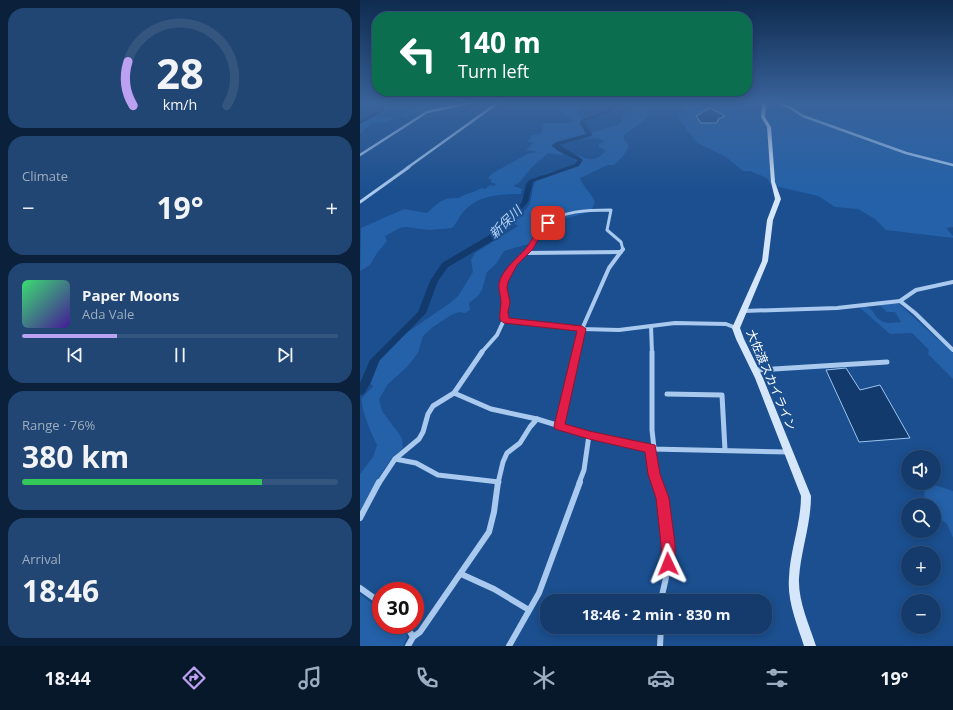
<!DOCTYPE html>
<meta charset="utf-8">
<style>
body{margin:0;font-family:"Open Sans","Noto Sans JP",sans-serif;background:#214673;color:#f1f3f6;height:100vh;display:flex;flex-direction:column;font-size:15px;white-space:nowrap}
*{box-sizing:border-box;margin:0}
p{font-size:13px;color:#9dadc1}
.icon{flex:none;width:22px;height:22px;fill:none;stroke:currentColor;stroke-width:2;stroke-linecap:round;stroke-linejoin:round}
.map{position:relative;flex:1;overflow:hidden}
.sheet{display:flex;flex-direction:column;gap:8px;padding:8px;background:#0b203b;width:360px}
.sheet>*{flex:none}
.guide{position:absolute;left:12px;top:12px;width:380px;height:84px;border-radius:16px;box-shadow:0 2px 10px #0003,0 0 0 1px #33557e;background:#0b6e4f;color:#fff;overflow:hidden}
.buttons{position:absolute;left:541px;top:450px;display:grid;gap:8px}
.buttons a{display:grid;place-items:center;width:40px;height:40px;border-radius:50%;background:#143b6b;box-shadow:0 2px 10px #0003,0 0 0 1px #33557e;font-size:20px}
.speed{position:absolute;left:12px;top:582px;display:flex;gap:8px;font-size:20px;font-weight:700;text-align:center}
.speed>*{display:grid;place-content:center;width:52px;height:52px;border-radius:50%;background:#143b6b;box-shadow:0 2px 10px #0003,0 0 0 1px #33557e;line-height:1}
.speed .limit{border:6px solid #d22;background:#fff;color:#111}
.pin{position:absolute;display:grid;place-items:center;width:34px;height:34px;color:#fff;margin:-17px;border-radius:8px;box-shadow:0 2px 6px #0006}
.me{position:absolute;width:44px;margin:-22px;rotate:358deg;stroke-linejoin:round;filter:drop-shadow(0 0 3px #0008)}
.turn{display:flex;align-items:center;gap:14px;height:84px;padding:0 20px;font-size:18px}
.turn .icon{width:52px;height:52px;stroke-width:2.5}
.turn b{display:block;font-size:28px;line-height:34px}
.big{font-size:30px;font-weight:700;line-height:1.1}
.sheet .tile{flex:1;display:flex;flex-direction:column;justify-content:center;gap:6px;min-width:0;padding:0 14px;border-radius:16px;background:#214673}
.sheet .dial{align-items:center;gap:0}
.dial svg{height:104px;overflow:visible;fill:none;stroke:#33557e;stroke-width:7;stroke-linecap:round;text-anchor:middle}
.dial text{fill:#f1f3f6;stroke:none}
.song{display:flex;align-items:center;gap:12px}
.cover{width:48px;height:48px;border-radius:6px;background:linear-gradient(135deg,hsl(140 70% 55%),hsl(260 70% 35%))}
.played{height:4px;border-radius:2px;background:linear-gradient(90deg,#bca0f2 30%,#33557e 30%)}
.keys{display:flex;justify-content:space-around;direction:ltr}
.heat{display:flex;justify-content:space-between;align-items:center;font-size:22px;direction:ltr}
.charge{height:6px;border-radius:3px;background:linear-gradient(90deg,#34c759 76%,#33557e 0)}
.trip{position:absolute;left:180px;top:594px;width:232px;height:40px;border-radius:16px;background:#143b6b;box-shadow:0 2px 10px #0003,0 0 0 1px #33557e;font-weight:700;line-height:40px;text-align:center}
.tabs{display:flex;height:64px;justify-content:space-around;align-items:center;background:#08182b;color:#9dadc1}
.tabs .icon{width:28px;height:28px}
.tabs .active{color:#bca0f2}
.tabs b{font-size:18px;color:#f1f3f6}
main{display:flex;flex:1;min-height:0}
.map>svg:first-child{display:block}
.green{fill:#2461a8}
.water{fill:#123a6d;stroke:#9cc4f0}
.lines{fill:none;stroke-linecap:round;stroke-linejoin:round}
.river{fill:#123a6d;fill-rule:evenodd}
.street-far4{stroke:#a9c9ee;stroke-width:2.5}
.street-far3{stroke:#a9c9ee;stroke-width:3}
.street-far2{stroke:#a9c9ee;stroke-width:4}
.street-far1{stroke:#a9c9ee;stroke-width:5}
.street{stroke:#a9c9ee;stroke-width:6}
.secondary{fill:#d6e6fa;fill-rule:evenodd}
.route{fill:#e11d48;stroke:#92132f}
.labels{text-anchor:middle;stroke-width:4;stroke-linejoin:round;paint-order:stroke}
.street-label{font-size:12px;fill:#fff;stroke:#1b4f8f}
.water-label{font-size:13px;font-style:italic;fill:#b5d3f5;stroke:#1b4f8f}
</style>
<main>
<section class="sheet">
<div class="tile dial"><svg viewBox="0 0 100 80">
<path d="M14 69A42 42 0 1 1 86 69"/>
<path d="M14 69A42 42 0 0 1 10 35" stroke="#bca0f2"/>
<text x="50" y="56" font-size="32" font-weight="700">28</text>
<text x="50" y="72" font-size="11">km/h</text>
</svg></div>
<div class="tile"><p>Climate</p>
<div class="heat"><a>−</a><b class="big">19°</b><a>+</a></div>
</div>
<div class="tile">
<div class="song"><i class="cover"></i><div><b>Paper Moons</b><p>Ada Vale</p></div></div>
<div class="played"></div>
<div class="keys"><svg class="icon" aria-label="previous" viewBox="0 0 24 24"><path d="M18 5L8 12l10 7zM5 5v14"/></svg><svg class="icon" aria-label="pause" viewBox="0 0 24 24"><path d="M8 5v14M16 5v14"/></svg><svg class="icon" aria-label="next" viewBox="0 0 24 24"><path d="M6 5l10 7-10 7zM19 5v14"/></svg></div>
</div>
<div class="tile"><p>Range · 76%</p><b class="big">380 km</b><div class="charge"></div></div>
<div class="tile"><p>Arrival</p><b class="big">18:46</b></div>
</section>
<div class="map">
<svg width="593" height="646" viewBox="0 0 593 646">
<rect width="100%" height="100%" fill="#1b4f8f"/>
<!-- green -->
<g class="green">
<polygon points="17,102 29,102 32,105 28,112 19,117 35,117 27,122 12,123 0,134 0,121 13,116 21,110"/>
<path d="M66 102H110L62 113C54 113 48 117 40 116Z"/>
<path d="M201 102H224L216 114 223 118 221 125 227 134C217 141 202 137 192 145V147L205 153 201 155 188 153 172 167 159 183 153 186 162 189 161 194C141 194 119 195 105 210 99 216 97 223 92 228L69 230 46 227 40 228 25 236 27 241 17 253 10 265 0 271 1 228 44 209 67 213C79 202 82 197 99 198 106 193 114 193 121 188L125 189 130 185 134 186 136 184 130 182 132 180 128 178 133 173 169 153 178 152 166 150 173 143 166 141 170 139 172 135 181 134 184 123H212V120L200 110 202 106Z"/>
<path d="M262 102H281L285 106 288 107 286 110 288 117 264 135V139L269 146 264 155 254 165H248L220 178C223 187 231 192 235 202L232 209 222 214 190 223 183 217 176 219 172 223 173 226 178 231 171 241 168 244 144 251 136 264 127 272 122 290 118 296 109 303 110 310 105 313 99 312 91 315 73 327 63 336 58 353 47 367 28 384 19 399 22 411 42 438 43 448C25 462 11 491 0 511V474L13 457 17 445C12 435 0 408 2 398 5 394 10 390 13 386L10 383 21 358 42 336 90 303 98 296 113 272 111 260 115 253 158 226 155 224 150 223C156 218 167 211 170 203 172 197 172 188 175 182 183 168 207 172 217 163L214 158 209 156C221 151 229 168 244 153L245 150 239 147V144L245 141 236 138 222 139 231 135 233 132 258 125 263 120 261 117 271 110V107L267 103Z"/>
<polygon points="320,102 593,102 593,227 586,228 593,236 593,238 526,230 515,219 498,209 475,207 458,196 411,185 407,178 390,171 383,171 366,157 337,143 319,119 319,115 324,111"/>
<path d="M538 303 593 353V379L568 354 569 350 552 333 530 334 499 307C517 305 511 318 524 322 529 324 536 322 541 322L535 312H527L519 305Z"/>
<polygon points="569,483 593,491 593,538 587,524 574,514 574,505 565,505 564,486"/>
<polygon points="0,594 12,604 21,608 21,625 41,625 47,637 43,646 0,646"/>
</g>
<!-- water -->
<g class="water">
<polygon points="350,108 365,116 358,119 357,123 341,123 336,116"/>
<polygon points="486,368 500,390 520,385 550,438 499,442 466,370"/>
</g>
<g class="lines">
<!-- river -->
<g class="river">
<polygon points="20,102 24,102 24,111 0,124 0,120 20,110"/>
<polygon points="243,102 248,102 253,108 253,111 226,121 226,124 232,135 231,136 199,145 222,159 223,160 219,166 173,182 168,202 151,222 134,240 88,267 78,281 66,313 19,361 11,382 4,394 0,395 0,383 10,360 58,312 70,281 82,263 128,236 147,220 162,202 166,184 169,180 215,164 217,160 198,151 192,145 197,142 226,134 220,124 221,120 249,110"/>
</g>
<!-- street-far4 -->
<g class="street-far4">
<polyline points="415,102 429,107 443,116 546,153 593,165"/>
<polyline points="0,155 67,112 114,102"/>
<polyline points="47,168 139,102"/>
</g>
<!-- street-far3 -->
<g class="street-far3">
<polyline points="0,202 49,167"/>
<path d="M168 250C175 243 177 233 183 227 199 210 230 210 251 210L247 230 261 242 263 250"/>
</g>
<!-- street-far2 -->
<g class="street-far2">
<polyline points="165,253 261,252"/>
<polyline points="540,301 555,313 593,350"/>
<polyline points="384,311 477,308 540,301 556,290 593,282"/>
<polyline points="144,320 222,329 259,330 315,323 366,324 376,328"/>
<polyline points="291,326 292,353"/>
<polyline points="121,353 137,335 144,320 146,302 143,288 144,282 154,264 169,249"/>
<polyline points="216,353 222,329 249,268 263,249"/>
</g>
<!-- street-far1 -->
<g class="street-far1">
<polyline points="292,352 292,430 294,448"/>
<polyline points="396,370 527,362"/>
<polyline points="94,393 131,409 177,419 229,435 291,449 428,452"/>
<polyline points="307,394 362,395 365,450"/>
<polyline points="199,426 216,352"/>
<polyline points="291,449 294,474 297,483"/>
<polyline points="35,459 56,463 78,475 139,482"/>
<polyline points="19,483 35,459 59,439 63,432 68,414 73,406 94,393 122,352"/>
<polyline points="138,483 143,462 147,453 160,443 170,427 177,419"/>
<polyline points="219,483 224,470 229,435"/>
</g>
<!-- street -->
<g class="street">
<path d="M297 482C305 506 311 540 308 564 307 577 303 589 301 601"/>
<polyline points="0,518 19,482"/>
<polyline points="101,574 134,589 169,610"/>
<polyline points="0,588 21,603"/>
<polyline points="46,625 53,637 48,646"/>
<polyline points="53,637 60,632 129,532 134,512 138,482"/>
<polyline points="149,646 179,593 220,482"/>
<polyline points="300,646 301,627"/>
</g>
<!-- secondary -->
<path class="secondary" d="M400 102H404L406 107 405 117 411 127 415 182 421 199 413 220 408 261 380 328 384 339 403 378 451 496C451 524 441 550 439 578 438 601 449 624 456 646H444C437 624 427 601 429 578 430 550 441 524 441 496L395 378 376 339 372 328 402 261 407 220 415 199 411 182 407 127 401 117 402 107Z"/>
</g>
<!-- sky -->
<linearGradient id="sky" x2="0" y2="1"><stop stop-color="#0f2b4f"/><stop offset="0.53" stop-color="#39639b"/><stop offset="1" stop-color="#39639b" stop-opacity="0"/></linearGradient>
<rect width="593" height="193" fill="url(#sky)"/>
<!-- route -->
<path class="route" d="M188 220 191 223 181 234 173 249 157 265 148 282 147 288 150 302 148 312 149 318 222 326 226 329 205 424 229 431 295 445 300 474 309 498 315 544V564L313 569 308 571 304 569 302 564 301 544 296 498 288 474 285 452 229 439 195 429 194 426 217 331 144 323 140 320C139 314 141 308 141 302 141 296 138 290 139 283 143 268 157 259 167 247 174 238 177 224 188 220Z"/>
<g class="labels">
<!-- street labels -->
<g class="street-label">
<text transform="translate(411 380) rotate(67)" y="4">大佐渡スカイライン</text>
</g>
<!-- water labels -->
<g class="water-label">
<text transform="translate(145 222) rotate(-44)" y="5">新保川</text>
</g>
</g>
</svg>
<div class="buttons">
<a><svg class="icon" aria-label="sound" viewBox="0 0 24 24"><path d="M4 9h4l5-4v14l-5-4H4zM17 9q2 3 0 6"/></svg></a>
<a><svg class="icon" aria-label="search" viewBox="0 0 24 24"><circle cx="10" cy="10" r="6"/><path d="M15 15l6 6"/></svg></a>
<a>+</a>
<a>−</a>
</div>
<div class="speed"><div class="limit">30</div></div>
<div class="pin" style="left:188px;top:223px;background:#d93025"><svg class="icon" aria-label="arrive" viewBox="0 0 24 24"><path d="M6 21V4h12l-3 4 3 4H6"/></svg></div>
<svg class="me" style="left:308px;top:564px" viewBox="-20 -20 40 40"><path d="M0-17L14 15 0 8-14 15z" fill="#e11d48" stroke="#fff" stroke-width="4"/></svg>
<div class="trip">18:46 · 2 min · 830 m</div>
<div class="guide">
<div class="turn"><svg class="icon" aria-label="left" viewBox="0 0 24 24"><path d="M17 20v-9H6M10 6l-5 5 5 5"/></svg><div><b>140 m</b>Turn left</div></div>
</div>
</div>
</main>
<nav class="tabs">
<b>18:44</b>
<svg class="icon active" aria-label="directions" viewBox="0 0 24 24"><path d="M12 3l9 9-9 9-9-9zM9 14v-3h6M13 9l2 2-2 2"/></svg>
<svg class="icon" aria-label="music" viewBox="0 0 24 24"><path d="M9 18V5l10-2v13"/><circle cx="6" cy="18" r="3"/><circle cx="16" cy="16" r="3"/></svg>
<svg class="icon" aria-label="phone" viewBox="0 0 24 24"><path d="M5 4h4l2 5-3 2q2 4 5 5l2-3 5 2v4C11 20 4 13 5 4z"/></svg>
<svg class="icon" aria-label="climate" viewBox="0 0 24 24"><path d="M12 3v18M4 7l16 10M4 17L20 7"/></svg>
<svg class="icon" aria-label="car" viewBox="0 0 24 24"><path d="M5 17H2v-5l4-1 3-4h7l3 4 3 1v5h-3M9 17h6M6 11h13"/><circle cx="7" cy="17" r="2"/><circle cx="17" cy="17" r="2"/></svg>
<svg class="icon" aria-label="filters" viewBox="0 0 24 24"><path d="M4 7h16M4 17h16"/><circle cx="9" cy="7" r="2"/><circle cx="15" cy="17" r="2"/></svg>
<b>19°</b>
</nav>
